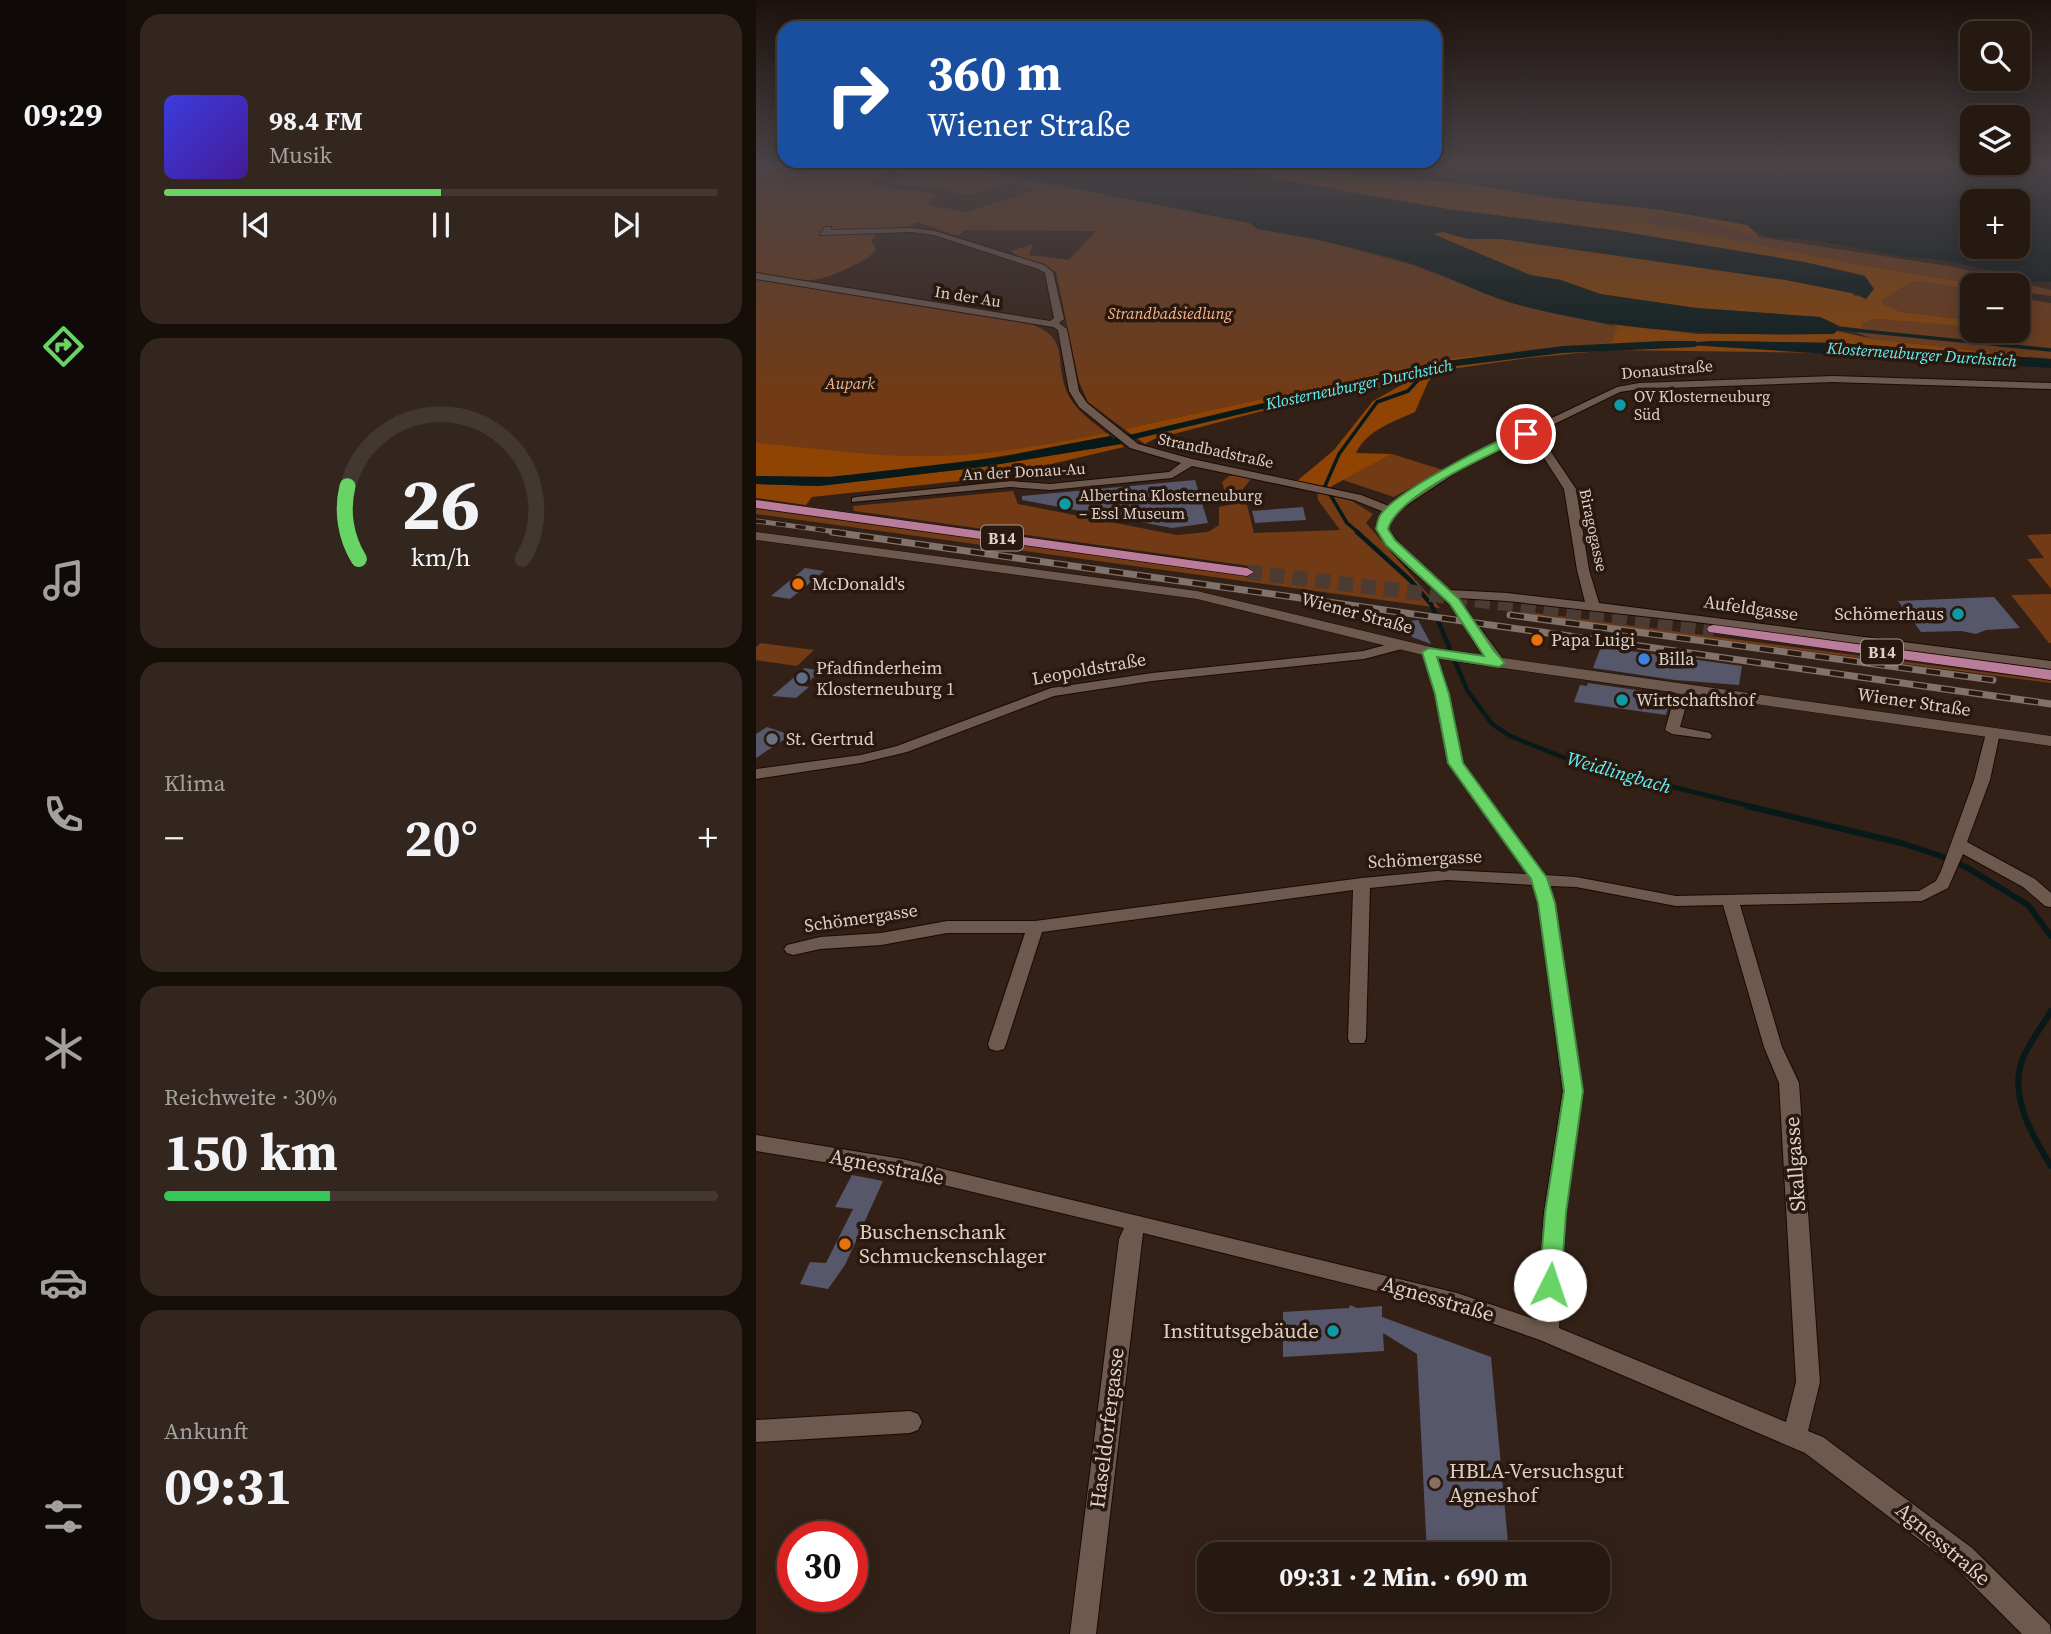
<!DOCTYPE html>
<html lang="de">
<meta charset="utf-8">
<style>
body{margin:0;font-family:"Source Serif 4",serif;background:#32261f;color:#f1f3f6;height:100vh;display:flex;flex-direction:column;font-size:26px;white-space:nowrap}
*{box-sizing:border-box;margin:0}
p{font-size:23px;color:#a4a09f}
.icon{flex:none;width:38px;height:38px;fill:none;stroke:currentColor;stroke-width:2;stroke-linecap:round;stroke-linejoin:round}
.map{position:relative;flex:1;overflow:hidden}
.panel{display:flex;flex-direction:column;gap:14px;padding:14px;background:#150e09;width:630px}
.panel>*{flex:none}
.hud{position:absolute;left:21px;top:21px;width:665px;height:147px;border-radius:21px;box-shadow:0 4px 18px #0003,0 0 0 2px #423831;background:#1a4fa0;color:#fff;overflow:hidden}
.fabs{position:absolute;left:1204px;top:21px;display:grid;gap:14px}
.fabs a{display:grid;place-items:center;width:70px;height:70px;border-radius:14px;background:#261911;box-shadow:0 4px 18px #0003,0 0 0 2px #423831;font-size:35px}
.speed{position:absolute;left:21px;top:1521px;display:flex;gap:14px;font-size:35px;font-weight:700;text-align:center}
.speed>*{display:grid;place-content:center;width:91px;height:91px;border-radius:50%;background:#261911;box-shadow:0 4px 18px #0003,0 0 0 2px #423831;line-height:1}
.speed .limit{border:10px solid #d22;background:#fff;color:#111}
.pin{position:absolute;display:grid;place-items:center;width:60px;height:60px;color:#fff;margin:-30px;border:4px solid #fff;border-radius:50%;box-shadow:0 2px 7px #0007}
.me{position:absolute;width:77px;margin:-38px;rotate:4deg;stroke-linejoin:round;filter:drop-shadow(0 0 5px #0008)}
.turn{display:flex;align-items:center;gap:24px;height:147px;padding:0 35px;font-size:32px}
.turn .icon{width:91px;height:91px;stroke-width:2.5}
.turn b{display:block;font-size:49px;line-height:60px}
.big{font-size:52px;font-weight:700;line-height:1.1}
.panel .tile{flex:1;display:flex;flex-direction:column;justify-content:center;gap:10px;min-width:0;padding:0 24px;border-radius:21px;background:#32261f}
.panel .dial{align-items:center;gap:0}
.dial svg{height:182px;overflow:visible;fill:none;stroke:#423831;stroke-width:7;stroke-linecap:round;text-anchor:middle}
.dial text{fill:#f1f3f6;stroke:none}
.song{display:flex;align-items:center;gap:21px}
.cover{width:84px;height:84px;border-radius:10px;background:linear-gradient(135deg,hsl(240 70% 55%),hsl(260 70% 35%))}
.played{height:7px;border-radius:4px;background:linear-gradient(90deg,#68d465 50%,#423831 50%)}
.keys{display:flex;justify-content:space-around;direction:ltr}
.heat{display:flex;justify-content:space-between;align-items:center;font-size:38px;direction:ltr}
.charge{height:10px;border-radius:5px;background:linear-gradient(90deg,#34c759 30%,#423831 0)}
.trip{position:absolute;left:441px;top:1542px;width:413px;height:70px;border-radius:21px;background:#261911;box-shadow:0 4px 18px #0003,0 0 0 2px #423831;font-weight:700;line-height:70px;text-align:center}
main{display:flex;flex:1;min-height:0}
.dock{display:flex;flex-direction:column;width:126px;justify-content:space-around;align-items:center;background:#0f0a07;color:#a4a09f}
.dock .icon{width:49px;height:49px}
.dock .on{color:#68d465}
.dock b{font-size:32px;color:#f1f3f6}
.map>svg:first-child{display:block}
.green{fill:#723b16;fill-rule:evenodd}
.forest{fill:#8f4403}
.water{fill:#071919;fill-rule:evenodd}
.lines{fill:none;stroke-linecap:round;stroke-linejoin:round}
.stream-far2{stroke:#071919;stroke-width:3.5}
.stream-far1{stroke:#071919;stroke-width:4.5}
.stream{stroke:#071919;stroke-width:6}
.canal{fill:#071919;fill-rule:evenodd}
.building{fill:#57576b}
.primary-tunnel{stroke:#4c3b32;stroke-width:15;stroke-dasharray:15 8;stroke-linecap:butt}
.minor-casing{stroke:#1a0a03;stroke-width:2}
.tertiary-casing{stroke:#1a0a03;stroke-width:1}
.primary-casing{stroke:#1a0a03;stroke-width:1}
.minor{fill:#6d594d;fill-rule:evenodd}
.tertiary{fill:#6d594d;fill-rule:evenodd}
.primary{fill:#ba7c9b;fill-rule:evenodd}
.rail-far1-casing{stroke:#82736a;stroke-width:5}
.rail-casing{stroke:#82736a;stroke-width:7}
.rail-far1{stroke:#29180e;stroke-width:3.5;stroke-dasharray:10;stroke-linecap:butt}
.rail{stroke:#29180e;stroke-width:4.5;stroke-dasharray:14;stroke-linecap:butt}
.route{fill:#68d465;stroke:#448a42;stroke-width:2}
.culture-dot{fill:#0f9aa8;stroke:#29180e;stroke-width:2.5}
.food-dot{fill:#e8710a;stroke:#29180e;stroke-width:2.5}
.shop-dot{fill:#3f7fe0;stroke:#29180e;stroke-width:2.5}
.service-dot{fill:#5c6f8a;stroke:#29180e;stroke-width:2.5}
.worship-dot{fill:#6b7280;stroke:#29180e;stroke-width:2.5}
.education-dot{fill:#8d6e63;stroke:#29180e;stroke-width:2.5}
.labels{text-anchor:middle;stroke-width:7;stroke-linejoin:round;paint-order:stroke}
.far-street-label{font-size:16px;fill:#dcd0c9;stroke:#29180e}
.far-park-label{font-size:16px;font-style:italic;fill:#f6b690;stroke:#29180e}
.far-water-label{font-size:16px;font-style:italic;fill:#64f1f6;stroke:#29180e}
.far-poi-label{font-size:16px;fill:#dcd0c9;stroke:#29180e;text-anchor:start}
.shield{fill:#29180e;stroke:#a69991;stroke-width:2}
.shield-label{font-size:16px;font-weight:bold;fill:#dcd0c9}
.poi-label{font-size:18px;fill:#dcd0c9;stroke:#29180e;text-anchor:start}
.street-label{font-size:18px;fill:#dcd0c9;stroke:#29180e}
.water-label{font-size:19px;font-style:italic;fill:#64f1f6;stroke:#29180e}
.near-street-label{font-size:21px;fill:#dcd0c9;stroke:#29180e}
.near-poi-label{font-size:21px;fill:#dcd0c9;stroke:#29180e;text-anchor:start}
</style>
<main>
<nav class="dock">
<b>09:29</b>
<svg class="icon on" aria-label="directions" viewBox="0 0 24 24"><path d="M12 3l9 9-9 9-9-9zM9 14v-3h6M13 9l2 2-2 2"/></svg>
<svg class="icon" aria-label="music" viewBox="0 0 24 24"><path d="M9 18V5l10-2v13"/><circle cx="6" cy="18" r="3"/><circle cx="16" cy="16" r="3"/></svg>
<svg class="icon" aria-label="phone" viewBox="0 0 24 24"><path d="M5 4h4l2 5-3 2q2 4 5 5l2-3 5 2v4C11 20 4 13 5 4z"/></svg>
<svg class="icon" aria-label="climate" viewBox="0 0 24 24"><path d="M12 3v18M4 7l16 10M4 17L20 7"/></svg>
<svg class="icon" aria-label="car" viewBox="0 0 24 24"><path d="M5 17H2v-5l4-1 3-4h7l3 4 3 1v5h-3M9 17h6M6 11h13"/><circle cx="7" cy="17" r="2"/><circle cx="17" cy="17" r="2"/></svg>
<svg class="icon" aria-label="filters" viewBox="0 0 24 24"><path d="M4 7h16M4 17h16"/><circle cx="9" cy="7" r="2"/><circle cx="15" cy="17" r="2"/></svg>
</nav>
<section class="panel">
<div class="tile">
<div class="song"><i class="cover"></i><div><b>98.4 FM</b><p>Musik</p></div></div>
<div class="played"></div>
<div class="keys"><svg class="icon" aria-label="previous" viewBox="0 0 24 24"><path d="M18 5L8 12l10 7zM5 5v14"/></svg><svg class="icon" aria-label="pause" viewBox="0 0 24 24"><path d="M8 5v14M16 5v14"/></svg><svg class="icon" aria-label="next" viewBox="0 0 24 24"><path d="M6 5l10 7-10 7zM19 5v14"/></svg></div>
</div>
<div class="tile dial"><svg viewBox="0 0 100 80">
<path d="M14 69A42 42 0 1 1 86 69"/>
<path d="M14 69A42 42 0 0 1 9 37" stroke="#68d465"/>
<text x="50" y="56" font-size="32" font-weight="700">26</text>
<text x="50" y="72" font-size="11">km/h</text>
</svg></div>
<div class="tile"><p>Klima</p>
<div class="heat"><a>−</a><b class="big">20°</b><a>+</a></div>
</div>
<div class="tile"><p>Reichweite · 30%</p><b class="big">150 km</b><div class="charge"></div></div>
<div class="tile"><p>Ankunft</p><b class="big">09:31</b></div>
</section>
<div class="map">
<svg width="1295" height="1634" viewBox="0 0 1295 1634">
<rect width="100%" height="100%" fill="#332117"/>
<!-- green -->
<g class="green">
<path d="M0 163 201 165 494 223 502 229 561 239 657 265 756 303 863 327 855 342 693 358 368 429 332 402 323 382 300 272 263 257 255 251 277 244 273 255 313 260 340 231 208 230 202 236 161 222 154 226 116 233 121 234 115 241 120 249C114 258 107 261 98 265 56 287 44 281 0 273ZM133 170 149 174 133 183 191 189C221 203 226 187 251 184 259 183 271 188 279 190L210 212 173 205 172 200 185 195 115 186Z"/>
<polygon points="902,213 935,218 1003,237 1198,267 1295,290 1295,296 1262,291 1262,285 1227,285 1101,264 887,222"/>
<path d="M0 277 270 322C316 338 297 356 311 392 318 410 340 424 354 436L75 477 0 476Z"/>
<polygon points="1158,281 1216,290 1216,320 1145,312 1125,304 1126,300"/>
<polygon points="1262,298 1295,303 1295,359 1117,339 1097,331 1105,329 1106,323 1120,319 1216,327 1216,331 1262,331"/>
<polygon points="636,454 687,470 638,497 587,480"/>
<polygon points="482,475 495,479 487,489 498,533 584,530 562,500 561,492 596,501 617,514 610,523 684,608 0,514 0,509 494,577 501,567 98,511 97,506 257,491 262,504 421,535 452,532 463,525 463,507 473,505 466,482 473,476"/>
<polygon points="1295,534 1295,589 1271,559 1288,558 1271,535"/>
<polygon points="1295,594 1295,643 1293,643 1255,595"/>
<polygon points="772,612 1295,681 1295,683 759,613"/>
<polygon points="5,643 58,650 41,666 0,660 0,647"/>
</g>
<!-- forest -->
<g class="forest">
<polygon points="452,163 514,163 610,177 616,175 755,189 807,199 906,210 992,225 1003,237 935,218 902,213 889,222 1101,264 1227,285 1216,285 1216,290 1158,281 1126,300 1126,304 1145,312 1216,320 1216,327 1120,319 1106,323 1106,329 1083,326 1064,317 940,308 844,294 805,280 774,275 676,234 687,232 713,239 746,239 1030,280 1096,293 1100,297 1109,276 1048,262 857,230 691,209 523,179 503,171"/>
<path d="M853 323 941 334H1077L1081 331 1117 339 1295 359 1083 343 955 341 923 344 1079 353 854 350 772 358 681 371 672 382 659 412C637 422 611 430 600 453L636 454 574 487 541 481 578 450 617 401 649 383 526 406 398 439 389 444 368 429 693 358 855 342 862 327Z"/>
<path d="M351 433 354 436C238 458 118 482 0 476V443C60 448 121 458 181 456 239 455 295 444 351 433Z"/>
<polygon points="365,444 368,447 240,477 56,497 50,505 0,498 0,484 63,486 226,467"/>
</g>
<!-- water -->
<g class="water">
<path d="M189 163H426L691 209 857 230 1048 262 1109 276 1118 289 1110 299 1096 293 1030 280 746 239H713L687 232 677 234 774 275 805 280 844 294 940 308 1064 317 1083 326 1077 328 1081 331 1077 334C969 336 860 333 756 303 722 293 690 275 657 264 606 248 554 238 501 229L494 223Z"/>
<path d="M545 163H1295V282H1268L1235 270 1178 259 1150 257 1058 240 1012 237 996 230 992 225 906 210 807 199 715 184 599 173ZM1262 201V247H1216V201Z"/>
<polygon points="955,341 1083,343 1295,359 1295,368 917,344"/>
<polygon points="354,436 365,444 226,467 63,486 0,484 0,476 75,477 247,457"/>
</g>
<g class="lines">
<!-- stream-far2 -->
<g class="stream-far2">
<polyline points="1077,328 1295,350"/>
<polyline points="603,533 591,523 569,486 583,454 621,402 652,391 675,366"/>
</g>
<!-- stream-far1 -->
<polyline class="stream-far1" points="601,532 654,580 675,604 711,690 736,724 754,736 824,764 998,807"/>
<!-- stream -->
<g class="stream">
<polyline points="991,806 1145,843 1182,855 1212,868 1272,905 1295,936"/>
<path d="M1295 1166C1276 1136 1252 1094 1267 1058 1274 1041 1286 1027 1295 1011"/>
</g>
<!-- canal -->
<polygon class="canal" points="906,341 939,341 944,344 939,347 807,353 675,369 337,449 331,445 675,363 807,346"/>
</g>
<!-- building -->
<g class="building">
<polygon points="439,480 452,523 416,528 266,500 266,496"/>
<polygon points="547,507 550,520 499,523 496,511"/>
<polygon points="49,568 68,571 34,599 15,596"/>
<polygon points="1238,597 1264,628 1230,630 1220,634 1205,631 1165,632 1142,601"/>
<polygon points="662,620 675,644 656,637 648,622"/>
<polygon points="845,647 986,666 983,685 919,680 837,668"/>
<polygon points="49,668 65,671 47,686 53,687 40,698 16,696"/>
<polygon points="832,683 915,695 910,715 818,702 824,685 831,686"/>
<polygon points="11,727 35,735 0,758 0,734"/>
<polygon points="96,1175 127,1181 89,1265 72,1289 44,1284 54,1262 70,1263 97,1209 79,1207"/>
<polygon points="594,1305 601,1308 626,1306 626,1317 735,1357 753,1554 671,1554 661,1354 627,1333 628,1351 527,1357 527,1312 593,1308"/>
</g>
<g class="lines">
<!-- primary-tunnel -->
<polyline class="primary-tunnel" points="491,572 958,629"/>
<!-- minor casing -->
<g class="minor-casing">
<g id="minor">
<path d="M69 227H75V230L156 228 179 231 288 265 297 272 308 319 303 323 311 329 323 391 331 403 382 444 436 459 605 495 633 506 697 465 861 387 883 383 1077 376 1295 383V389L1077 382 883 389 864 392 778 434 787 440 820 489 833 570 843 603 1295 661V669L940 622 751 601 702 598 750 663 743 667C723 661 712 627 700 612 675 582 639 564 620 529L628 512 598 500 436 466 416 478 294 490 254 487 96 502V498L100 497 254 481 294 484 413 472 425 463 374 448 323 407 313 391 302 330 297 327 0 279V273L294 321 298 318 289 273 282 269 178 235 156 232 64 235ZM769 438 779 444 808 489 821 570 829 602 751 593 693 590 653 556 632 529 639 513 705 469Z"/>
<polygon points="641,642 648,646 646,649 608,659 396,681 298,696 151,752 105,763 0,779 0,769 105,755 141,746 295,688 396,673 607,651"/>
<path d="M673 648 680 652 693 694 707 763 789 875 820 877 920 896 1163 891 1180 881 1185 871 1218 780 1230 733 1237 729 1244 733 1234 780 1211 842 1279 879 1295 893V907L1289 906 1267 887 1207 854 1192 888 1166 901 984 905 1026 1047 1043 1083 1064 1382 1052 1431 1067 1437 1216 1548 1294 1625 1295 1634H1266L1198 1566 1049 1453 784 1340 701 1311 387 1233 340 1634H314L363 1239 368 1228 146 1175 0 1151V1135L146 1159 701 1293 781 1320 788 1213 807 1091 782 903 777 885 691 880 614 888 610 1038 608 1043H594L592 1038 597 890 286 932 250 1044 248 1049 241 1051 234 1049 232 1044 269 933H191L125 945 64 949 37 955 31 953 28 949 31 945 64 937 125 933 191 921H279L606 878 691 870 772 874 692 763 679 694 666 652ZM794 886 820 887 920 906 967 905 1008 1047 1023 1083 1040 1382 1030 1422 803 1328 810 1213 827 1091 798 903Z"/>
<polygon points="928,684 935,688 924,727 954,733 956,736 954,739 916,734 909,730 921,688"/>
<polygon points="154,1411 162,1414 166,1422 162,1430 154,1433 0,1442 0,1420"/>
</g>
</g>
<!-- tertiary casing -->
<g class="tertiary-casing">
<polygon id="tertiary" points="0,532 441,591 683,649 1295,736 1295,746 683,659 441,599 0,540"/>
</g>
<!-- primary casing -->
<g class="primary-casing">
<g id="primary">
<polygon points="0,500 491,568 498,572 491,576 0,508"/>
<polygon points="958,625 1295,670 1295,680 953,632 951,629 953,626"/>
</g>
</g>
<!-- minor -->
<use href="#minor" class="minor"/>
<!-- tertiary -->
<use href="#tertiary" class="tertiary"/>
<!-- primary -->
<use href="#primary" class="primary"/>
<!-- rail-far1 casing -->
<g class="rail-far1-casing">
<polyline id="rail-far1" points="0,521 88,533"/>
</g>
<!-- rail casing -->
<g class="rail-casing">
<g id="rail">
<polyline points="76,532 1295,704"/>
<polyline points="754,615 1237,680"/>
</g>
</g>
<!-- rail-far1 -->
<use href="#rail-far1" class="rail-far1"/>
<!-- rail -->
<use href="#rail" class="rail"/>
</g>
<!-- sky -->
<linearGradient id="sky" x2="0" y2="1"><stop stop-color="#1c120d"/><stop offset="0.42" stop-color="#4a4347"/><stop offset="1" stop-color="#4a4347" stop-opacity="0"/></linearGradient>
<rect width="1295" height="392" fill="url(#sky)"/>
<!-- route -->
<path class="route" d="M770 430 775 434 773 436C740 452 641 494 632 529L639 540 703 599 738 651 749 663 743 667 681 657 693 694 707 763 791 878 799 903 827 1091 810 1213 805 1285 802 1292 794 1295 786 1292 783 1285 789 1213 808 1091 782 903 775 879 692 763 679 694 666 652 673 648 728 656 694 604 630 545 620 529C621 524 622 518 625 514 641 491 741 439 770 430Z"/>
<!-- markers -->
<g class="culture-dot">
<circle cx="864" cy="405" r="7"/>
<circle cx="309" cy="504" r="7"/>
<circle cx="1202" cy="614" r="7"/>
<circle cx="866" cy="700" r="7"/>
<circle cx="577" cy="1331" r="7"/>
</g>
<g class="food-dot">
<circle cx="42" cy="584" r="7"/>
<circle cx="781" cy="640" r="7"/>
<circle cx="89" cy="1244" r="7"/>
</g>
<circle class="shop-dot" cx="888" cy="659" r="7"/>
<circle class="service-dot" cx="46" cy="678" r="7"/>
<circle class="worship-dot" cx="16" cy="739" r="7"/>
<circle class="education-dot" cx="679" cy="1483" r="7"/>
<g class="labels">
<!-- far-street labels -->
<g class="far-street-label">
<text transform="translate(212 296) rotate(9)" y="6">In der Au</text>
<text transform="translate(911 369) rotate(-5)" y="6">Donaustraße</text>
<text transform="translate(460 450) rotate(12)" y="6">Strandbadstraße</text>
<text transform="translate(268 471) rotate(-3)" y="6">An der Donau-Au</text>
<text transform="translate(838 530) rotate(78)" y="6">Biragogasse</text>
</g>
<!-- far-park labels -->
<g class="far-park-label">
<text x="414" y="319">Strandbadsiedlung</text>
<text x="94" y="389">Aupark</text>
</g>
<!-- far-water labels -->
<g class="far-water-label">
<text transform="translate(1166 354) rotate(4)" y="6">Klosterneuburger Durchstich</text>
<text transform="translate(603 384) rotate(-12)" y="6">Klosterneuburger Durchstich</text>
</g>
<!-- far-poi labels -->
<g class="far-poi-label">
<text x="878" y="402">OV Klosterneuburg<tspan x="878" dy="18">Süd</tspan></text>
<text x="323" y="501">Albertina Klosterneuburg<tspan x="323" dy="18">– Essl Museum</tspan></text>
</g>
<!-- shield labels -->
<g class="shield">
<rect x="225" y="525.5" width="42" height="25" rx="5"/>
<rect x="1105" y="639.5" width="42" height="25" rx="5"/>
</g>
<g class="shield-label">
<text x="246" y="544">B14</text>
<text x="1126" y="658">B14</text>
</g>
<!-- poi labels -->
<g class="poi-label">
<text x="56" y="590">McDonald's</text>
<text x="1188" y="620" text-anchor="end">Schömerhaus</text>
<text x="795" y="646">Papa Luigi</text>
<text x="902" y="665">Billa</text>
<text x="60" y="674">Pfadfinderheim<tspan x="60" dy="21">Klosterneuburg 1</tspan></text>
<text x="880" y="706">Wirtschaftshof</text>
<text x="30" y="745">St. Gertrud</text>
</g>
<!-- street labels -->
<g class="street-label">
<text transform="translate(995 608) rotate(8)" y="6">Aufeldgasse</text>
<text transform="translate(601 613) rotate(15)" y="6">Wiener Straße</text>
<text transform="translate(333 669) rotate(-10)" y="6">Leopoldstraße</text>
<text transform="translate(1158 702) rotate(8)" y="6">Wiener Straße</text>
<text transform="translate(669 859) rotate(-3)" y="6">Schömergasse</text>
<text transform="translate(105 918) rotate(-8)" y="6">Schömergasse</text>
</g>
<!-- water labels -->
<g class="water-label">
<text transform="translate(863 772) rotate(16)" y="7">Weidlingbach</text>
</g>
<!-- near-street labels -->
<g class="near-street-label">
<text transform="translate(1039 1164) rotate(-94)" y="7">Skallgasse</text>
<text transform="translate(131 1167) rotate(11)" y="7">Agnesstraße</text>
<text transform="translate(682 1299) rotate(16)" y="7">Agnesstraße</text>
<text transform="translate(351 1428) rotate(-83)" y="7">Haseldorfergasse</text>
<text transform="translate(1187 1544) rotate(40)" y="7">Agnesstraße</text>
</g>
<!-- near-poi labels -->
<g class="near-poi-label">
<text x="103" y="1239">Buschenschank<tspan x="103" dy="24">Schmuckenschlager</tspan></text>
<text x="563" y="1338" text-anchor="end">Institutsgebäude</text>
<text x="693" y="1478">HBLA-Versuchsgut<tspan x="693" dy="24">Agneshof</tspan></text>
</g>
</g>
</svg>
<div class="fabs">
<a><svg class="icon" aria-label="search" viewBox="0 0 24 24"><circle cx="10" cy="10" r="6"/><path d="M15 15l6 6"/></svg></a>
<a><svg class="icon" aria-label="layers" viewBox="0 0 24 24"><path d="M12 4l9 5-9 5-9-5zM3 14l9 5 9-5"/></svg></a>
<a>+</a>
<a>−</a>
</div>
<div class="speed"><div class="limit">30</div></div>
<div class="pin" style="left:770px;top:434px;background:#d93025"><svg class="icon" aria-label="arrive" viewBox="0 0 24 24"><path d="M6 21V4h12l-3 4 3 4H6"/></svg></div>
<svg class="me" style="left:794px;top:1285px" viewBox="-20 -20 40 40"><circle r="19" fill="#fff"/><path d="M0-13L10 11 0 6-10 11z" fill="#68d465"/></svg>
<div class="trip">09:31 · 2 Min. · 690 m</div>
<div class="hud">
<div class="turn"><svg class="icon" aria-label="right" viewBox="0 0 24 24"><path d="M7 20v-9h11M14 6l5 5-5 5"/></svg><div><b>360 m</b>Wiener Straße</div></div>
</div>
</div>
</main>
